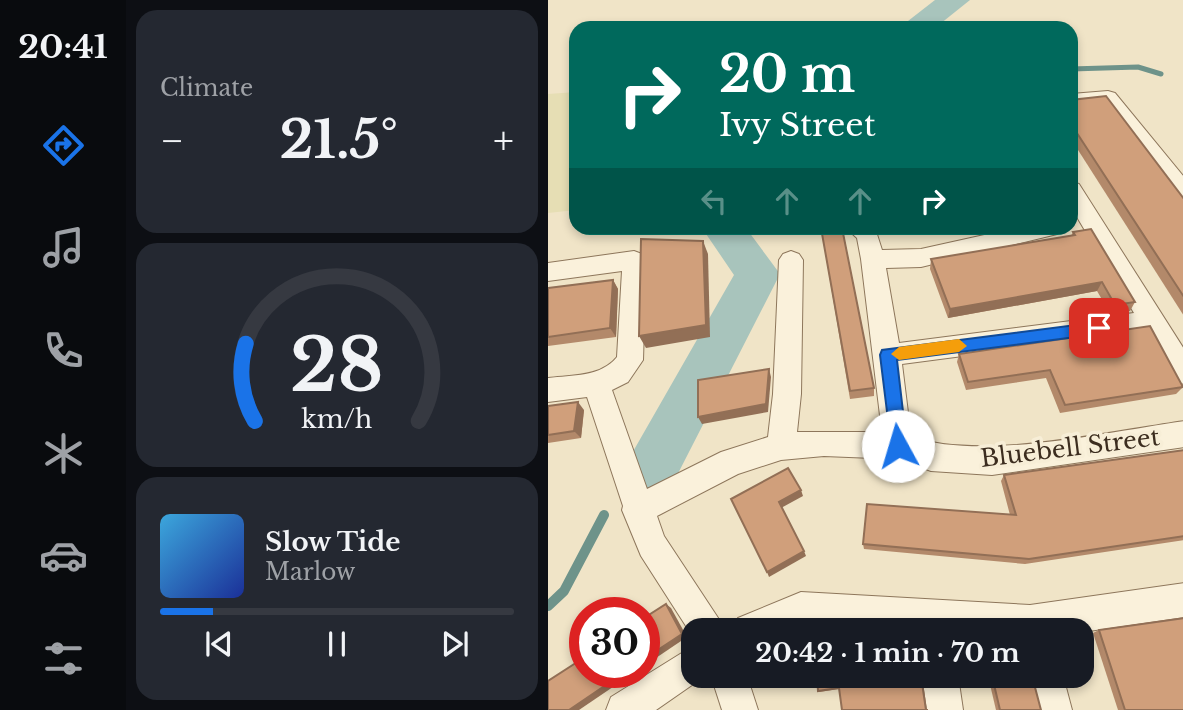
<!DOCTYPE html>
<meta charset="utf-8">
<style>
body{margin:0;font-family:"Libre Baskerville",serif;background:#242831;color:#f1f3f6;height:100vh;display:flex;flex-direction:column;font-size:26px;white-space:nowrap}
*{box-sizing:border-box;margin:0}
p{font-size:23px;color:#9ea1a6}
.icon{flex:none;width:38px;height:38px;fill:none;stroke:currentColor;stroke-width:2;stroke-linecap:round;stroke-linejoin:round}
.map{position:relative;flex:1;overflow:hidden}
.drawer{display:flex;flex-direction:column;gap:10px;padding:10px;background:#0d0f14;width:422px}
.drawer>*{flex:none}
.guide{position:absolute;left:21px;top:21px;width:509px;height:214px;border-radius:21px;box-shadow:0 4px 10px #0003;background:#00695c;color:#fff;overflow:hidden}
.speed{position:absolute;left:21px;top:597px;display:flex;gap:14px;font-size:35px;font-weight:700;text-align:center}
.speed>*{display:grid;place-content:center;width:91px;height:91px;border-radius:50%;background:#171b24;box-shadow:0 4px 10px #0003;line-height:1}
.speed .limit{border:10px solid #d22;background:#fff;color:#111}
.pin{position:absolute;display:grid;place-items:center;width:60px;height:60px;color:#fff;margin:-30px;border-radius:14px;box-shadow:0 4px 10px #0006}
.me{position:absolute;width:77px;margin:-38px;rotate:354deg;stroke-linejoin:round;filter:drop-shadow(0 0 5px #0008)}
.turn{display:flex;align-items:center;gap:24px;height:147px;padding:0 35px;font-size:32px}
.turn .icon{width:91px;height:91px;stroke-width:2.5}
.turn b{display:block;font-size:49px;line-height:60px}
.lanes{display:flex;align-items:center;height:66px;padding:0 35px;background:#0003;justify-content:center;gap:35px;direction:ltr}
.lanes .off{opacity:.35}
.big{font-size:52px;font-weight:700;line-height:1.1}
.drawer .card{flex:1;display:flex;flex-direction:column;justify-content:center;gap:10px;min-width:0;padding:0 24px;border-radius:21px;background:#242831}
.drawer .dial{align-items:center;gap:0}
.dial svg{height:182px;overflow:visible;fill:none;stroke:#363941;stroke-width:7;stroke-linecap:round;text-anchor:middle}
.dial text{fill:#f1f3f6;stroke:none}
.song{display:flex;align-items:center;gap:21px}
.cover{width:84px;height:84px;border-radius:10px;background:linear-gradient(135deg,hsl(200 70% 55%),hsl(230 70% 35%))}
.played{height:7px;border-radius:4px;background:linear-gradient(90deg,#1a73e8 15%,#363941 15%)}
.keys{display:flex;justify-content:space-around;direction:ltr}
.heat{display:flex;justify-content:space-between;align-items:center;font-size:38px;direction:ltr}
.trip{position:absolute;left:133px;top:618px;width:413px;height:70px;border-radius:21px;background:#171b24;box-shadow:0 4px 10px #0003;font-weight:700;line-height:70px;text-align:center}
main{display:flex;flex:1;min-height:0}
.tabs{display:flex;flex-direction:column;width:126px;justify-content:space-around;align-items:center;background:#090b0e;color:#9ea1a6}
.tabs .icon{width:49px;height:49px}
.tabs .selected{color:#1a73e8}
.tabs b{font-size:32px;color:#f1f3f6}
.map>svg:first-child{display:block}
.farmland{fill:#e6deb4}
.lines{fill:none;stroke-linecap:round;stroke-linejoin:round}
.stream-far1{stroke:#6e938a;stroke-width:5}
.stream{stroke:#6e938a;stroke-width:10}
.river{fill:#a8c4bc;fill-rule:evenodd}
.minor-casing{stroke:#8d765b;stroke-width:2}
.minor{fill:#faf1db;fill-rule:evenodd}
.wall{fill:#b3896a}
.shaded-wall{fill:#926f56}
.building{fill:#d09f7b;stroke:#926f56;stroke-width:2}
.route{fill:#1a73e8;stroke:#114b97;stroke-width:2}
.slow{fill:#f59e0b}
.labels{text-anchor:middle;stroke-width:7;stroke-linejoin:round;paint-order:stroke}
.street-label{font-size:24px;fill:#3c2d1f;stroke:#f7eed7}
</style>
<main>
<nav class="tabs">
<b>20:41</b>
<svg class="icon selected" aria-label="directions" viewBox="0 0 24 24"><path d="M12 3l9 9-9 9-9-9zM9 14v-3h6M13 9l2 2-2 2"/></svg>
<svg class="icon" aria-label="music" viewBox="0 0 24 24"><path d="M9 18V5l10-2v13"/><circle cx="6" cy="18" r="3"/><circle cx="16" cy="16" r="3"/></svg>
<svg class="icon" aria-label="phone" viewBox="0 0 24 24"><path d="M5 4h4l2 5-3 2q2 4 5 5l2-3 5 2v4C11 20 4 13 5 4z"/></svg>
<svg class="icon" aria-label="climate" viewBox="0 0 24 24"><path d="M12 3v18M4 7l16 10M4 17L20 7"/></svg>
<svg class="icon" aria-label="car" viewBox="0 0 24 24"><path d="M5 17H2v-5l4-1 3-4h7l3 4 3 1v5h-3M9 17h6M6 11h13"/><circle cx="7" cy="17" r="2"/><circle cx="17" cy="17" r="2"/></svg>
<svg class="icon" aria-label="filters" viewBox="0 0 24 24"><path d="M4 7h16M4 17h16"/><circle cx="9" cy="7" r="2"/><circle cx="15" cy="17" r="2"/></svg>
</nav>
<section class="drawer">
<div class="card"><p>Climate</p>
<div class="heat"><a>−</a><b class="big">21.5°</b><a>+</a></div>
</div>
<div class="card dial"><svg viewBox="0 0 100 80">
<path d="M14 69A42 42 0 1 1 86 69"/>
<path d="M14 69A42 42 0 0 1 10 35" stroke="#1a73e8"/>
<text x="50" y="56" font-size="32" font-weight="700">28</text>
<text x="50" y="72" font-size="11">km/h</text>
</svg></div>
<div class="card">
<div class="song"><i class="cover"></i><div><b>Slow Tide</b><p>Marlow</p></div></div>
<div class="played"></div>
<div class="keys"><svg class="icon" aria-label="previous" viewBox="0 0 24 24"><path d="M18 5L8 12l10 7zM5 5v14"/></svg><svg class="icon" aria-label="pause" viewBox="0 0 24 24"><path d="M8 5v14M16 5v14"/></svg><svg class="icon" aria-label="next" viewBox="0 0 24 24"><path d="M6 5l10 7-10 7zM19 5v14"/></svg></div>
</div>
</section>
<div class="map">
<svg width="636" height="710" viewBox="0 0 636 710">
<rect width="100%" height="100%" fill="#f0e4c7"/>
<!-- farmland -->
<polygon class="farmland" points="28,92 28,210 0,213 0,94"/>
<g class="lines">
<!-- stream-far1 -->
<polyline class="stream-far1" points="523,69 590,67 613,74"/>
<!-- stream -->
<polyline class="stream" points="0,606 16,591 56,515"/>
<!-- river -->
<g class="river">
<polygon points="387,0 422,0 387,28 351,28"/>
<polygon points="154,228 198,228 232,274 119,495 99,502 79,495 71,476 186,275"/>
</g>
<!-- minor casing -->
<g class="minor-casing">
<g id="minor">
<polygon points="560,91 567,93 636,177 636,200 628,198 555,103 523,106 523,94"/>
<path d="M523 182 531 184 636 349V384L627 381 597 332 354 364 363 437C437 461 557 432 636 421V447L444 475 383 471 350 459 276 456 233 460 190 474 109 516 116 536 178 630H145V637L93 556 74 510 75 506 39 397 0 402V378C24 375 53 377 69 357L74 271 0 281V263L86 251 94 254 98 260 95 360 80 382 64 390 99 489 173 452 220 437 225 394 231 260 235 254 243 251 251 254 255 260 253 394 249 432H334L313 259 309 238 298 228H327L334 250 373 249 468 228H512L509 234 501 236 373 267 338 268 351 343 586 313 523 207Z"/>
<polygon points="636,583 636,617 534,632 326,630 253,626 243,630 185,630 190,618 253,592 482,605"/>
<polygon points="145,646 145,676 157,676 108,710 58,710 63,697"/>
<polygon points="163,676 199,676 210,710 174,710"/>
<polygon points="374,676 410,676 415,710 379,710"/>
<polygon points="479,676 515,676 524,710 488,710"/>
</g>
</g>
<!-- minor -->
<use href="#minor" class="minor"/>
</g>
<!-- wall -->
<g class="wall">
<polygon points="523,100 636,199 636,316 523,139"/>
<polygon points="273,228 326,388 326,396 302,399"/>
<polygon points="525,232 587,302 582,311 562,313 549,291 400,318 382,269 383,259 523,236"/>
<polygon points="65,280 70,289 68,337 0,346 0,288"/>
<polygon points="411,354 635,387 628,394 512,413 498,378 418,390 409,362"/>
<polygon points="0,406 36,410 33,438 0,443"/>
<polygon points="636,450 636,540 477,564 316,549 315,544 462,515 453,481 456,475"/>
<polygon points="551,630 636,710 570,710 545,633"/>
<polygon points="269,676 375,676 271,692 270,691"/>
<polygon points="440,676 484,676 493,710 448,710"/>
</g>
<!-- shaded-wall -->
<g class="shaded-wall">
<polygon points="155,241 160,254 162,337 98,348 91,336"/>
<polygon points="65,280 70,289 68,337 62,328"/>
<polygon points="554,282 549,291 400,318 402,309"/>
<polygon points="221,369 223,377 220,412 154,424 150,417"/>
<polygon points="30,402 36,410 33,438 26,431"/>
<polygon points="253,490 255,496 233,508 231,502"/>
<polygon points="256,551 258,556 221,577 219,572"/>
<polygon points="118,604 123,608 139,637 96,666 96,659"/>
<polygon points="77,672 87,672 31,710 21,710"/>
</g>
<!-- building -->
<g class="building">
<polygon points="558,96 636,199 636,297 523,124 523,100"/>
<polygon points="273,228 294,228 326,388 302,391"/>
<polygon points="543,229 587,302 567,305 554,282 402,309 383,259 527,235 525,232"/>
<polygon points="93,239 155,241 158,325 91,336"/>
<polygon points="65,280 62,328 0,337 0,288"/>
<polygon points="602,326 635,387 517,405 502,370 420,382 411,354"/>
<polygon points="221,369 218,404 150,417 150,380"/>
<polygon points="30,402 26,431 0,435 0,406"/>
<polygon points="636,450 636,536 481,559 315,544 319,504 468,515 456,475"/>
<polygon points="240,468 253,490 231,502 256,551 219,572 183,499"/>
<polygon points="118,604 134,634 96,659 96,618"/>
<polygon points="636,618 636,710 577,710 551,630"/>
<polygon points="37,657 37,672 77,672 21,710 0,710 0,681"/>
<polygon points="269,676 373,676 378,710 380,710 294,710 291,688 270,691"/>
<polygon points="444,676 484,676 493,710 452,710"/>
</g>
<!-- route -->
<polygon class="route" points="551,322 558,328 551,334 349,360 359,446 356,452 344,452 332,355 334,350"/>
<!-- slow -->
<polygon class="slow" points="411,339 419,346 411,352 351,360 343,354 351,347"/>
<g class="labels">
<!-- street labels -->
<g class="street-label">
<text transform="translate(522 448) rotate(-7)" y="8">Bluebell Street</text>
</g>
</g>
</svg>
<div class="speed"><div class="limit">30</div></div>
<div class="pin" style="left:551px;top:328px;background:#d93025"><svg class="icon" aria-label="arrive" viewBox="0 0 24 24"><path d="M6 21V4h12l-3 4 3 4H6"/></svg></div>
<svg class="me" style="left:350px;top:446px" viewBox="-20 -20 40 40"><circle r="19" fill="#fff"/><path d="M0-13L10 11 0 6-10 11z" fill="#1a73e8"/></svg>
<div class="trip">20:42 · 1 min · 70 m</div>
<div class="guide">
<div class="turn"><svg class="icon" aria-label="right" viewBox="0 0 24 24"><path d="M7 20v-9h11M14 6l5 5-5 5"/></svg><div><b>20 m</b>Ivy Street</div></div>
<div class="lanes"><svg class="icon off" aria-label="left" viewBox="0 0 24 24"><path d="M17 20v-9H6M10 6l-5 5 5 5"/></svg><svg class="icon off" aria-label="ahead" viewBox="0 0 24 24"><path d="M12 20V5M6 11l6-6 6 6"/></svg><svg class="icon off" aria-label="ahead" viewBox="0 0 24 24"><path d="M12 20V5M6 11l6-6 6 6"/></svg><svg class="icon" aria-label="right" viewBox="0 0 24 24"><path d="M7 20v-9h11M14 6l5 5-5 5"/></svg></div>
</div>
</div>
</main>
